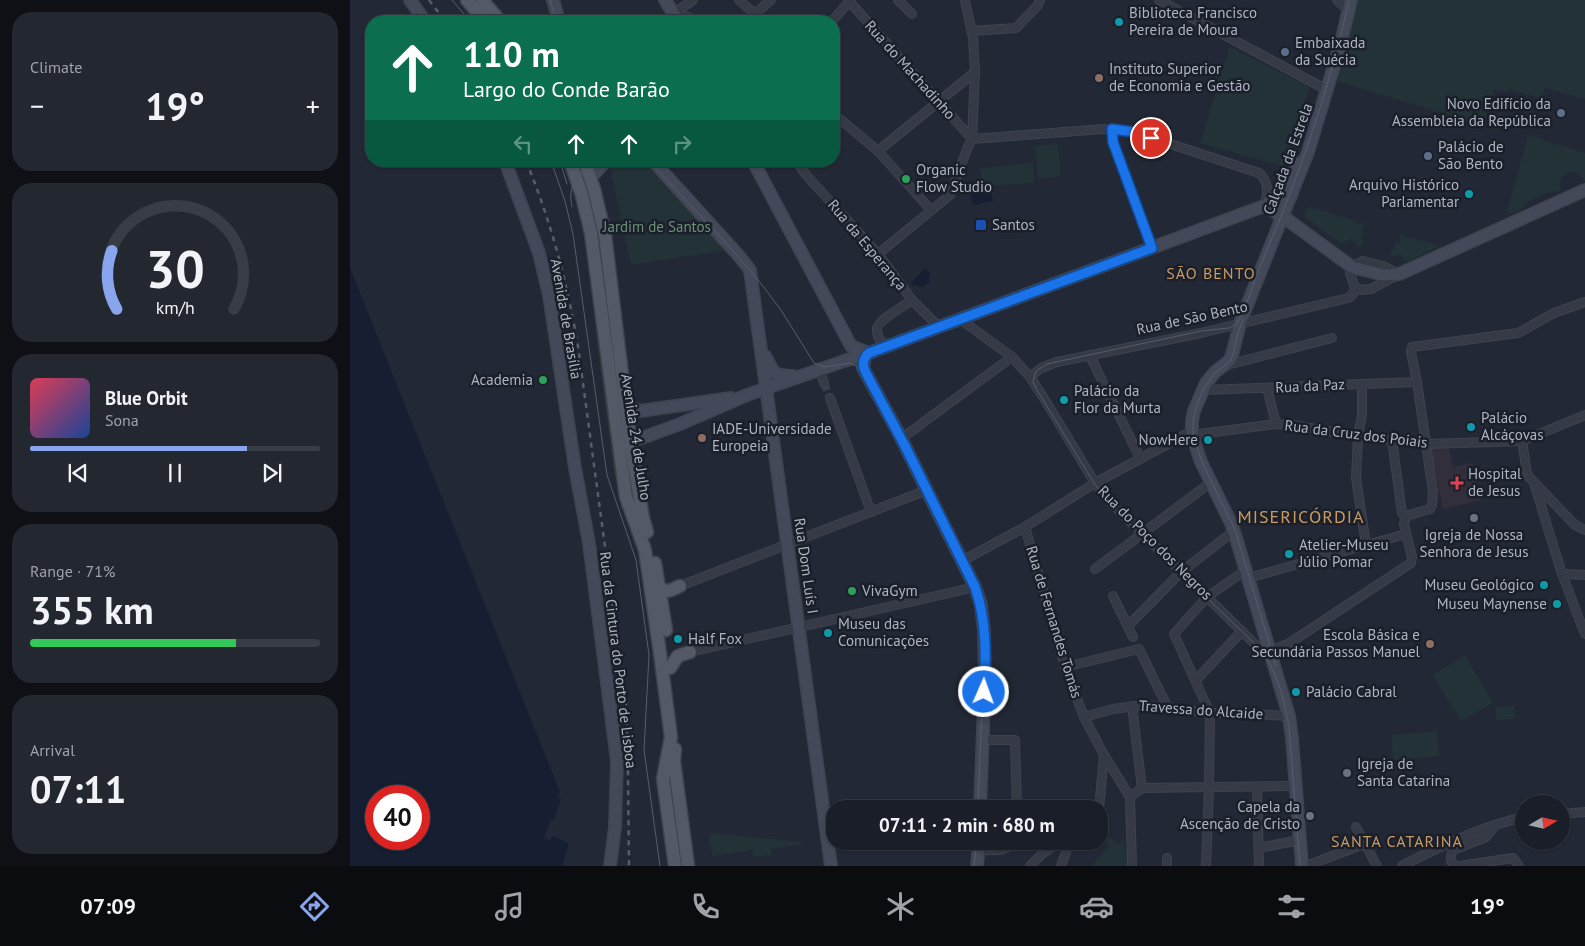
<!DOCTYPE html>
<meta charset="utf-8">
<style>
body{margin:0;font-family:"PT Sans",sans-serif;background:#232730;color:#f1f3f6;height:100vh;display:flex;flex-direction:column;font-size:19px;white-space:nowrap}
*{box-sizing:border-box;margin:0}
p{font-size:16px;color:#9fa2a8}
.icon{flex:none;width:28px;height:28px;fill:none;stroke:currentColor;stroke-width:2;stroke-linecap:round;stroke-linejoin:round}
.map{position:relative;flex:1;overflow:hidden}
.sheet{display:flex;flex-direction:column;gap:12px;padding:12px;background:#0e1016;width:350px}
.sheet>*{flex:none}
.banner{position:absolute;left:15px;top:15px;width:475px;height:152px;border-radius:20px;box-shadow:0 1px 4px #0004,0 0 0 1px #383c45;background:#0b6e4f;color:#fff;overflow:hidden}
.needle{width:32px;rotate:81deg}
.fabs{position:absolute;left:1165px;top:795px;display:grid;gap:10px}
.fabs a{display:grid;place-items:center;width:55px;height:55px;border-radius:50%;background:#1a1e28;box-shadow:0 1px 4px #0004,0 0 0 1px #383c45;font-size:25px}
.speed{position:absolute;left:15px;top:785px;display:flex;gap:10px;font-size:25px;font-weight:700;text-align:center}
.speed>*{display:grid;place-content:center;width:65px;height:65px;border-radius:50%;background:#1a1e28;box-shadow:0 1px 4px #0004,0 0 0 1px #383c45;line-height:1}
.speed .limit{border:8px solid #d22;background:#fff;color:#111}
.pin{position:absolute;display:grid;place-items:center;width:42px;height:42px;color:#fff;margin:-21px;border:2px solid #fff;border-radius:50%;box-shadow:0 1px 5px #0007}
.me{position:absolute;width:55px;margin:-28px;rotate:2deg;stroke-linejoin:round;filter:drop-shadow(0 0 4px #0008)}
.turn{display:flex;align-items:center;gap:18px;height:105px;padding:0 15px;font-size:22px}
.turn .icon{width:65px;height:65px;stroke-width:2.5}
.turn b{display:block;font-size:35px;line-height:42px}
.lanes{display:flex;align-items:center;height:48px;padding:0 15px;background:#0003;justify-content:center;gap:25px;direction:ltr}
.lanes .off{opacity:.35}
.big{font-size:38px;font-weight:600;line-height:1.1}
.sheet .widget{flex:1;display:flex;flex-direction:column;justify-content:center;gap:8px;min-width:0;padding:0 18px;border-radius:20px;background:#232730}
.sheet .dial{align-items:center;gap:0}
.dial svg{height:130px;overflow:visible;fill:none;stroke:#383c45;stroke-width:7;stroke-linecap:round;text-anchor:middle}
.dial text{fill:#f1f3f6;stroke:none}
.song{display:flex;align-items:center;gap:15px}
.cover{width:60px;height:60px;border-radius:8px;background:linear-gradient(135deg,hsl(350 70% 55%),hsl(220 70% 35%))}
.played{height:5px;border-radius:2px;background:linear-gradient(90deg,#89a5ee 75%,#383c45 75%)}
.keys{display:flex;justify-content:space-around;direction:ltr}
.heat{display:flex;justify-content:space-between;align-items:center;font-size:28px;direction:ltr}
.charge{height:8px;border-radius:4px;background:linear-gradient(90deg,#34c759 71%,#383c45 0)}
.trip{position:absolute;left:476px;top:800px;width:282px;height:50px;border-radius:20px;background:#1a1e28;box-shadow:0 1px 4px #0004,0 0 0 1px #383c45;font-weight:600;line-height:50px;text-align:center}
.menu{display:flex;height:80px;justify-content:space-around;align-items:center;background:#0a0c10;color:#9fa2a8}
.menu .icon{width:35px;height:35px}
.menu .active{color:#89a5ee}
.menu b{font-size:22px;color:#f1f3f6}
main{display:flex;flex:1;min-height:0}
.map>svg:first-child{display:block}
.medical{fill:#322f3a}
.green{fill:#233236}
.water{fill:#161e31;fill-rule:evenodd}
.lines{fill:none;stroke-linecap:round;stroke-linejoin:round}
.street-tunnel{stroke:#373d4a;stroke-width:8;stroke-dasharray:8 4;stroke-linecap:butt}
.street-casing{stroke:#3e434f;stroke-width:10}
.secondary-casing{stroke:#3e434f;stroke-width:14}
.primary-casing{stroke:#3e434f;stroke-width:15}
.street{stroke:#353a46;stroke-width:8}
.secondary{stroke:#434958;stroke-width:11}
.primary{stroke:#535966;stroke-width:12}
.tram{stroke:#575d6c;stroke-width:1}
.rail{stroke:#575d6c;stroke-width:2.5;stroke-dasharray:5 5;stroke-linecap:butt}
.route-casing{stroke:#114b97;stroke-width:12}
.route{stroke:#1a73e8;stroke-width:9}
.culture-dot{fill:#0f9aa8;stroke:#1a1f2a;stroke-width:2}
.service-dot{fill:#5c6f8a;stroke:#1a1f2a;stroke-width:2}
.education-dot{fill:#8d6e63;stroke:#1a1f2a;stroke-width:2}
.leisure-dot{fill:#2e9e5b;stroke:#1a1f2a;stroke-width:2}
.transit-dot{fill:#1a4fb4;stroke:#1a1f2a;stroke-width:2}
.health-dot{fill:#e0444e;stroke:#1a1f2a;stroke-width:2}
.worship-dot{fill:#6b7280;stroke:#1a1f2a;stroke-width:2}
.labels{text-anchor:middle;stroke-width:5;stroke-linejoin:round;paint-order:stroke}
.poi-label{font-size:15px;fill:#afb4c2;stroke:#1a1f2a;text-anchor:start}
.street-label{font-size:15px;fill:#afb4c2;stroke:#1a1f2a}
.park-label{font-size:15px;fill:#699176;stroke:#1a1f2a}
.neighbourhood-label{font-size:16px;letter-spacing:1px;fill:#c99b64;stroke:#1a1f2a}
.quarter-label{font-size:18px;letter-spacing:1px;fill:#c99b64;stroke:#1a1f2a}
</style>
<main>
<section class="sheet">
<div class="widget"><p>Climate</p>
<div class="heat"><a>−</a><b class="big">19°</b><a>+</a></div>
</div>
<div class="widget dial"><svg viewBox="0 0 100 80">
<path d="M14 69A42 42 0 1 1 86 69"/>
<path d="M14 69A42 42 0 0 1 11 33" stroke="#89a5ee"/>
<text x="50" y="56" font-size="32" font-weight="700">30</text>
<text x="50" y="72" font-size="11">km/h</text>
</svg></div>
<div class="widget">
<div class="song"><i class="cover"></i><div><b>Blue Orbit</b><p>Sona</p></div></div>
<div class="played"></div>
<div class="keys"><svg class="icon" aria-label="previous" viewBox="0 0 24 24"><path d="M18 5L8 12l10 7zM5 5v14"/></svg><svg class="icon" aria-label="pause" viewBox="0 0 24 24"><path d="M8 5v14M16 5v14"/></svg><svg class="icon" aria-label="next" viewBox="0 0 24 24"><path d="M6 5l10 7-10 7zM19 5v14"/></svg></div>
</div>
<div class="widget"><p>Range · 71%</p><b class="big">355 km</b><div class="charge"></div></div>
<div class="widget"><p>Arrival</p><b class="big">07:11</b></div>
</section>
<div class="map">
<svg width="1235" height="866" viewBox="0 0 1235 866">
<rect width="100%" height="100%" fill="#222835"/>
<!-- medical -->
<polygon class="medical" points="1098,446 1103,467 1122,463 1131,500 1093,509 1080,447"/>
<!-- green -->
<g class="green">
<polygon points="1007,0 1235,0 1235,99 1195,88 1191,99 1159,89 1157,93 1144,89 1133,126 987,81 998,45"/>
<polygon points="880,47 956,85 958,87 958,92 937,163 932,166 850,143"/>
<path d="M1178 135 1235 153V182L1232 177 1226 172 1216 173C1210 179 1209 183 1211 191L1196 193 1182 199 1168 211 1156 215Z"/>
<polygon points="708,144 711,177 688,179 685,146"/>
<polygon points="267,161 292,161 377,250 281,265 261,171 263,164"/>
<polygon points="683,163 684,183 633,186 630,168"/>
<polygon points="957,206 1006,221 1008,224 1011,222 1014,223 1013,229 1010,230 1014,232 1012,238 1010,239 1014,241 1011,247 1006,245 1005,242 1002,239 999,240 997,243 994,241 992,244 954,217"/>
<polygon points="1051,234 1054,235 1056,239 1059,237 1089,246 1058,261 1054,260 1051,255 1045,256 1039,254 1041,250 1045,250 1044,248 1046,242 1050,242 1049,240"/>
<polygon points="240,278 244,278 268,476 264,476 249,361"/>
<polygon points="1115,655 1143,703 1111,721 1083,675"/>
<polygon points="1164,706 1165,719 1146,720 1145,707"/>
<polygon points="1087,731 1089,756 1043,760 1041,735"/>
<polygon points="359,833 453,842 454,844 421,849 421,855 404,857 403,850 362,856"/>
<polygon points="755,837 757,839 759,837 769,844 774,839 775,850 778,853 778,866 741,866 760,846 753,839"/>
</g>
<!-- water -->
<g class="water">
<polygon points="641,191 643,201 623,205 621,195"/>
<path d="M0 268 210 792 208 798 211 799 204 820 201 819 194 838 201 841 202 836 219 843 212 866H0ZM26 796H69V839H26Z"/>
<polygon points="575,268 581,274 579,276 580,281 574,287 569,287 567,284 564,286 561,283"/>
</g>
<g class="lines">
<!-- street-tunnel -->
<polyline class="street-tunnel" points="474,383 480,398"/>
<!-- street casing -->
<g class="street-casing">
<g id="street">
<polyline points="389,0 405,14 421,0"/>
<polyline points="498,0 622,139"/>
<polyline points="548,0 562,14"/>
<polyline points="809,0 977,90"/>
<polyline points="987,0 999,11"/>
<polyline points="324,13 343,0"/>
<polyline points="324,13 338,17 344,21"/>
<polyline points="482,21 501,0"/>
<polyline points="621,31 666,28 688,5 690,0"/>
<polyline points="484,114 528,151 581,210"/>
<polyline points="762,129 763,142 802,248"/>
<path d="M622 139 753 129 773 130 784 132 909 173C919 182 918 191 915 204"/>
<polyline points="528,151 625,72"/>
<polyline points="446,161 457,176 528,254 562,300 589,327"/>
<polyline points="528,254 600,195 617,149 622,139 625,72 623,38 615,0"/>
<polygon points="1013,261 1033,266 1049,274 1021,289 1010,290 1004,285 1000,273 1004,265"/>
<polyline points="610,319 662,357 680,377 695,400 745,483 760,502 916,655"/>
<path d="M535 347C531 342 526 336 527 328 529 320 555 305 562 300"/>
<polyline points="740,356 790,458"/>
<polyline points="877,365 982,338"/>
<polyline points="469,369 474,383"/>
<path d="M680 377 691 368 707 362 851 333 998 298C1004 295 1005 291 1004 285"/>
<polyline points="1012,384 1012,415 1008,436 1006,478 1016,545"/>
<polyline points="917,388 926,424"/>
<polyline points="852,390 1067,382"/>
<polyline points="480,398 521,512"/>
<polyline points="842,435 926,424 942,425 1008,436 1077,444 1172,441 1235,415"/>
<polyline points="551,438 565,429 571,424 662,357"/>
<polyline points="1042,440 1052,513 1056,517"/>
<polyline points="1172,441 1177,473 1179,477 1225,525 1235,530"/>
<polyline points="1184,483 1212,574 1235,634"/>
<polyline points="675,527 715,667 734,717 754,755 780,797 782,866"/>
<polyline points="612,561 675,527 745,483 842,431"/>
<polyline points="745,569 860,483"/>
<polyline points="1212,574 1235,575"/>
<polyline points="898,578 1056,534"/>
<polyline points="330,586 577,490"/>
<polyline points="763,596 783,637"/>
<polyline points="778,626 831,572 884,531"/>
<polyline points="340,652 625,587"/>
<polyline points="914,653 938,644 1061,563 1062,557 1054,524 1055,519 1059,515 1080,509 1082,505 1083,492 1067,382 1061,352 1062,347 1168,333 1204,313 1235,302"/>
<polyline points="715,667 789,649 818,708"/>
<polyline points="846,680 892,631"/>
<polyline points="782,706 792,788"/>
<polyline points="734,717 763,709 793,705 860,713 885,713 939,716"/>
<polyline points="632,740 665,740 667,809"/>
<polyline points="907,787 909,866"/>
<polyline points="780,797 792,788 945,786"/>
<polyline points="749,809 754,755"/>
<polyline points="1211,814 1235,812"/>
<polyline points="1006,827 1027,866"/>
<polyline points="909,848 949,840"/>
<path d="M629 850C642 850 656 853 665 841"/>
<polyline points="680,866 693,853 711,841"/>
<polyline points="711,866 720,841"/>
<polyline points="817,866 817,858"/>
<polyline points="856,866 859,787 860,713 824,634 857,597 896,570"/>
<polyline points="956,866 1014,844"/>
<path d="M1052 866C1090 846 1132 826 1174 817"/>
<path d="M1106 866C1099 862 1100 856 1103 850L1136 837 1144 827"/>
<polyline points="1110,866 1163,858 1169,866"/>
</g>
</g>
<!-- secondary casing -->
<g class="secondary-casing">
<g id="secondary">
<polyline points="60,0 75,21"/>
<polyline points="203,0 209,21"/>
<polyline points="315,0 328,21"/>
<polyline points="155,161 189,253 199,295 225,468 239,543 267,761 265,827 260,866"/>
<polyline points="303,161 389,256 400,270 481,866"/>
<polyline points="403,161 501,346 519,353"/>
<polyline points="240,178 256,161"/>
<polyline points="916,205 930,189 950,163"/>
<polyline points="915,206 935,218 1002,267 1034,275 1049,274 1056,271 1235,190"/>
<polyline points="519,353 515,356 513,368 549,434 591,519 625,587 631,605 634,631 635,677 630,809"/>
<path d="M415 356C425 374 422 375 443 376"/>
<polyline points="275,397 280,407 290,411 381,398"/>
<polyline points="273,438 280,440 292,438 330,424 397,395 494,361 519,353 941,196"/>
<polyline points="627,866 629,841"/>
<polyline points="952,866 942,738 939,716 887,541 881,523 851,462 842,435 842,421 844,411 856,383 865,372 879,361 882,355 890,323 958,152 990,46 1001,0"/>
</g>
</g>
<!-- primary casing -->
<g class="primary-casing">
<g id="primary">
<polyline points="117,0 135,21"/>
<polyline points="132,0 150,21"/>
<polyline points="220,161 231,192 241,233 276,497 295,550 310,653 321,737 313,779 325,866"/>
<polyline points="234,161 244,189 255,235 280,440 293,518 297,532"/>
<polyline points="305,563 316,630"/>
<path d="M310 588C318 594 322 589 330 586"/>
<polyline points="320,668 328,656 340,652"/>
<polyline points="325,749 324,761 338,866"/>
</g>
</g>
<!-- street -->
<use href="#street" class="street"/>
<!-- secondary -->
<use href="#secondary" class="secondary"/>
<!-- primary -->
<use href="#primary" class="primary"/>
<!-- tram -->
<g class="tram">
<polyline points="102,0 120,21"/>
<polyline points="200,0 207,21"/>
<polyline points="201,161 215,201 223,234 257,475 286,560 299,655 294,750 310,866"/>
<path d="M208 161C219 167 231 168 242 163"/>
<polyline points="210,161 217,184"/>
<path d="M299 161 377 244 409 281 431 310 464 363 475 367 500 363 508 367 514 374 549 439 623 587C638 624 634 666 632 705 631 740 629 774 628 809"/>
<path d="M222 207C217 183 228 177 245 161"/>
<polyline points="893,319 888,333 883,355 880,361 865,373 853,390 845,411 843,421 843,435 852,462 885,530 926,666"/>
<polyline points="624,866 627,841"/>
<path d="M950 866 939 727C934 697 926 666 905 644L790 534 759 503 744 483 687 390 683 382 686 371 697 364 706 362 851 331 879 328 886 324C896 311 904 280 911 264 948 179 979 91 999 0"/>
</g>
<!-- rail -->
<g class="rail">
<polyline points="79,0 95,21"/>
<path d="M176 161C201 221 217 282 228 346L276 703 278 774 279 866"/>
</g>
</g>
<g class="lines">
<!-- route casing -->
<g class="route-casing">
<path id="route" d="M634 692C636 657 637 621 625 587L555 446 516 373C512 365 512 359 519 353L802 248 763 142 762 129 784 132 801 138"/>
</g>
<!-- route -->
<use href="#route" class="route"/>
</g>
<!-- markers -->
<g class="culture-dot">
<circle cx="769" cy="22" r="5"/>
<circle cx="1119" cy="194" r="5"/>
<circle cx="714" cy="400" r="5"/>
<circle cx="1121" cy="427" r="5"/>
<circle cx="858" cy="440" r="5"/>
<circle cx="939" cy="554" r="5"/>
<circle cx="1194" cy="585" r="5"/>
<circle cx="1207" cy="604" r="5"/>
<circle cx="478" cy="633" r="5"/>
<circle cx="328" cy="639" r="5"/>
<circle cx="946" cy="692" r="5"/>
</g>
<g class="service-dot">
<circle cx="935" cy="52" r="5"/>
<circle cx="1211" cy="113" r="5"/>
<circle cx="1078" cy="156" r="5"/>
</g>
<g class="education-dot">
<circle cx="749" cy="78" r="5"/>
<circle cx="352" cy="438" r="5"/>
<circle cx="1080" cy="644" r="5"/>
</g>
<g class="leisure-dot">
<circle cx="556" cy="179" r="5"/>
<circle cx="193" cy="380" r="5"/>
<circle cx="502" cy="591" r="5"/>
</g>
<rect class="transit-dot" x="625" y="219" width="12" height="12" rx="2.5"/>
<path class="health-dot" d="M1104.5 475.5h5v5h5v5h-5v5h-5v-5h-5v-5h5z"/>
<g class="worship-dot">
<circle cx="1124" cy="518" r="5"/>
<circle cx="997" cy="773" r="5"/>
<circle cx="960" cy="816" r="5"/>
</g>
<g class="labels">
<!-- poi labels -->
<g class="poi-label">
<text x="779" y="18">Biblioteca Francisco<tspan x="779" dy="17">Pereira de Moura</tspan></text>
<text x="945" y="48">Embaixada<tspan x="945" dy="17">da Suécia</tspan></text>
<text x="759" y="74">Instituto Superior<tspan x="759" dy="17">de Economia e Gestão</tspan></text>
<text x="1201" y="109" text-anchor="end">Novo Edifício da<tspan x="1201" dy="17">Assembleia da República</tspan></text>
<text x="1088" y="152">Palácio de<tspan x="1088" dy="17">São Bento</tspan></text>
<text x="566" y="175">Organic<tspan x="566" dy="17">Flow Studio</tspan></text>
<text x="1109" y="190" text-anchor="end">Arquivo Histórico<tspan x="1109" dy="17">Parlamentar</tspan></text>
<text x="642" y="230">Santos</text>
<text x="183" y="385" text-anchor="end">Academia</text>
<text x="724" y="396">Palácio da<tspan x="724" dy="17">Flor da Murta</tspan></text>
<text x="1131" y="423">Palácio<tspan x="1131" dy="17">Alcáçovas</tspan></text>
<text x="362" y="434">IADE-Universidade<tspan x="362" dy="17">Europeia</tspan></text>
<text x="848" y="445" text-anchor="end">NowHere</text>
<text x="1118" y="479">Hospital<tspan x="1118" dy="17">de Jesus</tspan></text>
<text x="1124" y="540" text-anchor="middle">Igreja de Nossa<tspan x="1124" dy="17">Senhora de Jesus</tspan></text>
<text x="949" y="550">Atelier-Museu<tspan x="949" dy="17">Júlio Pomar</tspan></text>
<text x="1184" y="590" text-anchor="end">Museu Geológico</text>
<text x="512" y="596">VivaGym</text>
<text x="1197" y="609" text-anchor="end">Museu Maynense</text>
<text x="488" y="629">Museu das<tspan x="488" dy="17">Comunicações</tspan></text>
<text x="1070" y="640" text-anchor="end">Escola Básica e<tspan x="1070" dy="17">Secundária Passos Manuel</tspan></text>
<text x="338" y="644">Half Fox</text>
<text x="956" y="697">Palácio Cabral</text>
<text x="1007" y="769">Igreja de<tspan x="1007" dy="17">Santa Catarina</tspan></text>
<text x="950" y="812" text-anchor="end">Capela da<tspan x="950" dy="17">Ascenção de Cristo</tspan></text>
</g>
<!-- street labels -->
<g class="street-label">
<text transform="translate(560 70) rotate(48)" y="5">Rua do Machadinho</text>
<text transform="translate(938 159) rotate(-70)" y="5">Calçada da Estrela</text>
<text transform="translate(517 245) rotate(50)" y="5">Rua da Esperança</text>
<text transform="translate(842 318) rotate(-12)" y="5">Rua de São Bento</text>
<text transform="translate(216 319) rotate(80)" y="5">Avenida de Brasília</text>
<text transform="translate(960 386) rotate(-3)" y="5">Rua da Paz</text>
<text transform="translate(1006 434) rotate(7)" y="5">Rua da Cruz dos Poiais</text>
<text transform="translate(286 437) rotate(81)" y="5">Avenida 24 de Julho</text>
<text transform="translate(805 543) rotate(45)" y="5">Rua do Poço dos Negros</text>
<text transform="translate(456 566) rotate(82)" y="5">Rua Dom Luís I</text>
<text transform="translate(704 622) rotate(73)" y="5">Rua de Fernandes Tomás</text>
<text transform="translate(268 660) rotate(83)" y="5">Rua da Cintura do Porto de Lisboa</text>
<text transform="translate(851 710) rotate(4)" y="5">Travessa do Alcaide</text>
</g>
<!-- park labels -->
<g class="park-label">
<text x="307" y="232">Jardim de Santos</text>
</g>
<!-- neighbourhood labels -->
<g class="neighbourhood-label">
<text x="861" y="279">SÃO BENTO</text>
<text x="1047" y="847">SANTA CATARINA</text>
</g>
<!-- quarter labels -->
<g class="quarter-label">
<text x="951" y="523">MISERICÓRDIA</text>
</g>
</g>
</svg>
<div class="fabs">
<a><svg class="needle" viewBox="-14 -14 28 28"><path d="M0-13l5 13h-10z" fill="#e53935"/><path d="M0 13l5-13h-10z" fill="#9fa2a8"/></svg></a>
</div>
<div class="speed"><div class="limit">40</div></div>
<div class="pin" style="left:801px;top:138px;background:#d93025"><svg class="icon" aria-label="arrive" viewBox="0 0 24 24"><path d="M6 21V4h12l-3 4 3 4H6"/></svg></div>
<svg class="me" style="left:634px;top:692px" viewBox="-20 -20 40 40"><circle r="17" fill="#1a73e8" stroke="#fff" stroke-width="3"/><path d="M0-11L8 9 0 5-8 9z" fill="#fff"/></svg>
<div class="trip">07:11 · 2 min · 680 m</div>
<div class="banner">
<div class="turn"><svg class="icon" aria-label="ahead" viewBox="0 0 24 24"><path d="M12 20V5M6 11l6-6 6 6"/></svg><div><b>110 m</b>Largo do Conde Barão</div></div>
<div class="lanes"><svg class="icon off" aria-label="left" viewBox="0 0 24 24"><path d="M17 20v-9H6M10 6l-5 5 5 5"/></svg><svg class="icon" aria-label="ahead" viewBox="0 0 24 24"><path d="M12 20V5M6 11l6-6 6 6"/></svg><svg class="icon" aria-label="ahead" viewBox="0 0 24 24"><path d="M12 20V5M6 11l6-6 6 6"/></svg><svg class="icon off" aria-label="right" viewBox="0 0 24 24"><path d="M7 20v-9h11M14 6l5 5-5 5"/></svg></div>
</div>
</div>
</main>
<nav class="menu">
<b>07:09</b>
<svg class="icon active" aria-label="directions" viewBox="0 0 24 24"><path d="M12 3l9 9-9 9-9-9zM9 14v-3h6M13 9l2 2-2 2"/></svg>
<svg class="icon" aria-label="music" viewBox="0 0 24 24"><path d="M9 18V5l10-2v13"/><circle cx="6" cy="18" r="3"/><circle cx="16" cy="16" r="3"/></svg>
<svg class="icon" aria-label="phone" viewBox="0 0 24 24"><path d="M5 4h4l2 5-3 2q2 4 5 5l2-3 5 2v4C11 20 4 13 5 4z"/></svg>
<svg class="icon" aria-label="climate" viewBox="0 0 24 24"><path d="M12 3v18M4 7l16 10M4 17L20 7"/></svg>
<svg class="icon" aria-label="car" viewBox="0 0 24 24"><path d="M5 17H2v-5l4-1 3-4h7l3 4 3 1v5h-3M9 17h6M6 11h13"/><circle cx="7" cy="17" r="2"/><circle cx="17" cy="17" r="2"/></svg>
<svg class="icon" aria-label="filters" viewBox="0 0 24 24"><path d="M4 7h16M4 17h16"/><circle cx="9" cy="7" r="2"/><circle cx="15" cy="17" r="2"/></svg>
<b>19°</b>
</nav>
